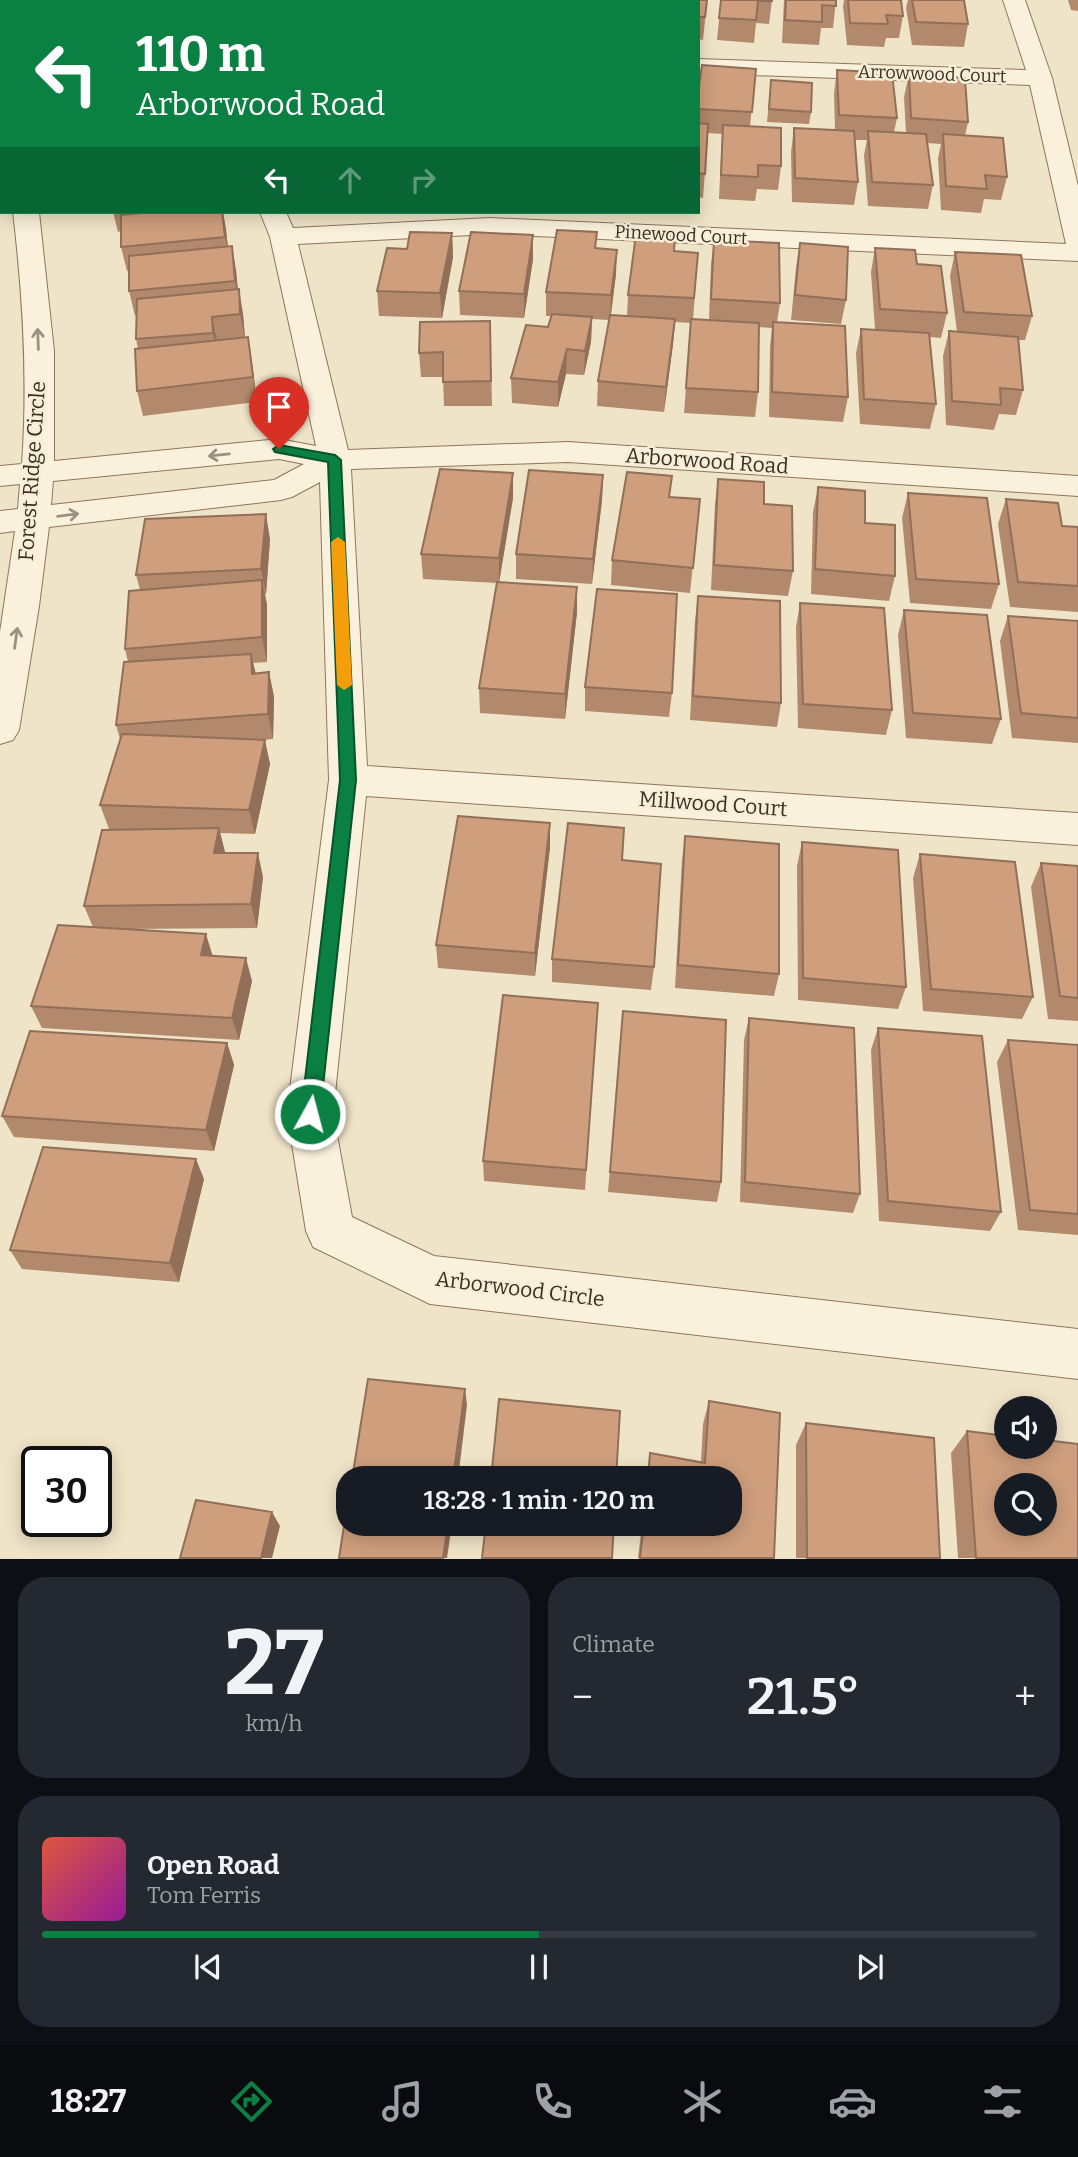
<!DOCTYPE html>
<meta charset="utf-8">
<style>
body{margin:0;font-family:Bitter,serif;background:#242831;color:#f1f3f6;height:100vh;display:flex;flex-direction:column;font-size:26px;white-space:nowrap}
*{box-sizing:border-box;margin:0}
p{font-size:23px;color:#9ea1a6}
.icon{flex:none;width:38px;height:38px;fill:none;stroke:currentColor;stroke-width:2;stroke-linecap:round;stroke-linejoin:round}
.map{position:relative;height:1559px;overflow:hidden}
.details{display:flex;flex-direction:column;gap:18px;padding:18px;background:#0d0f14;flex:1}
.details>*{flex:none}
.guide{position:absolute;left:0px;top:0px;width:700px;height:214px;box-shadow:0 4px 18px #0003;background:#0b8043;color:#fff;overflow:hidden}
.tools{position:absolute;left:994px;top:1396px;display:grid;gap:14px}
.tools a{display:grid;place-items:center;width:63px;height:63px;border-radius:50%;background:#171b24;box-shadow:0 4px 18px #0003;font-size:35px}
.speed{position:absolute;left:21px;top:1446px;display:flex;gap:14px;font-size:35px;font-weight:700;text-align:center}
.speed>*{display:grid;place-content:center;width:91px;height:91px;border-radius:50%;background:#171b24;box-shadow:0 4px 18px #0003;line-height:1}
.speed .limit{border:4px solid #111;border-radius:10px;background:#fff;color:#111}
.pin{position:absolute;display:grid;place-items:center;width:60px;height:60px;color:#fff;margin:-72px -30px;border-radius:50% 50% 50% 0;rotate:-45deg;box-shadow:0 0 7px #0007}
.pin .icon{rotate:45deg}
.me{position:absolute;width:77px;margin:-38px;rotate:7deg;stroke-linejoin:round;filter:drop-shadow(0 0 5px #0008)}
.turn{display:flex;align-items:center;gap:24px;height:147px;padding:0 21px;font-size:32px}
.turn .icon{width:91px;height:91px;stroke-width:2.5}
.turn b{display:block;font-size:49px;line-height:60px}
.lanes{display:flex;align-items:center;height:66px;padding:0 21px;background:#0003;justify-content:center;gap:35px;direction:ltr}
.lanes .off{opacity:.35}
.big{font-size:52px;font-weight:600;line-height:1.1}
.details .tile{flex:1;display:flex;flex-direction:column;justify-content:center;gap:10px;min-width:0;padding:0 24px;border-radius:28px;background:#242831}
.details .dial{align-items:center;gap:0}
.dial b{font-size:91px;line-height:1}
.song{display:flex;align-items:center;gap:21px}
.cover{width:84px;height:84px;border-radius:10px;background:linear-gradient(135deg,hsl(10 70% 55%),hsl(300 70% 35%))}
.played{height:7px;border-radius:4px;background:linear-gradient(90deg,#0b8043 50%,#363941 50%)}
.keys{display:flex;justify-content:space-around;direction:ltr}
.heat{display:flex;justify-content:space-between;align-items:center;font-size:38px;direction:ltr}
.details .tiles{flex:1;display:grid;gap:18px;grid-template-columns:1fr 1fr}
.tile:last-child{grid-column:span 2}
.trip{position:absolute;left:336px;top:1466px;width:406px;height:70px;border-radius:28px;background:#171b24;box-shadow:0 4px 18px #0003;font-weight:600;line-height:70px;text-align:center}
.tabs{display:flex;height:112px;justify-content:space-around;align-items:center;background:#090b0e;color:#9ea1a6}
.tabs .icon{width:49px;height:49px}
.tabs .on{color:#0b8043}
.tabs b{font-size:32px;color:#f1f3f6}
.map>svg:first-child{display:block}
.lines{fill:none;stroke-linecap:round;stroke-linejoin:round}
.minor-casing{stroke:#8d765c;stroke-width:2}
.minor{fill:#faf1dc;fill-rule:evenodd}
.wall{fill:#b2896c}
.shaded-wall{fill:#916f58}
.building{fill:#cf9f7d;stroke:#916f58;stroke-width:2;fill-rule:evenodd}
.oneway{stroke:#9c907e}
.route{fill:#0b8043;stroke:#07532c;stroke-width:2}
.slow{fill:#f59e0b}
.labels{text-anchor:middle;stroke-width:5;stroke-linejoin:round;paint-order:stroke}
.far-street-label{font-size:18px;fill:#3d2e20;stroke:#f7eed8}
.street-label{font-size:21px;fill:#3d2e20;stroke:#f7eed8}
</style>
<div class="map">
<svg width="1078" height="1559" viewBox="0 0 1078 1559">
<rect width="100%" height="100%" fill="#f0e4c8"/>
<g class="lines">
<!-- minor casing -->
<g class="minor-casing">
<g id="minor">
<polygon points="157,0 179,0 180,2 158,2"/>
<path d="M1003 0H1025L1052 78 1078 186V261L490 234 298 244 348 450 568 442 1078 476V496L568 462 351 469 367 766 1078 813V845L366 796 333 1113 352 1217 434 1256 1078 1329V1379L430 1304 313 1247 306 1231 287 1113 329 780 320 482 292 497 281 500 49 527 39 606 19 730 13 740 0 744V632L15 531 0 533V511L18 509 20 484 0 486V466L22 464C28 379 23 296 13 212H39L54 351V461L279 439 316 446 270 237 260 212H286L293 228 490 218 1066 244 1030 85 698 73V59L1026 70ZM279 459 304 464 274 480 51 505 53 481Z"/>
<rect x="0" y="108" width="2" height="19"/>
</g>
</g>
<!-- minor -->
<use href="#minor" class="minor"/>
</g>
<!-- wall -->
<g class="wall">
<polygon points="707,0 703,40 698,39 698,2"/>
<polygon points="721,0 772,0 769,24 756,23 754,43 717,40"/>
<polygon points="784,0 836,0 833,28 821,28 819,45 782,43"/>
<polygon points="844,0 901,0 903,16 899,38 886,38 884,47 847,45 843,6"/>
<polygon points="908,0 964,0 968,24 964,47 912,45 906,8"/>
<polygon points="1068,0 1078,0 1078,11 1071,10"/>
<polygon points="756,69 750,126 781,166 778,190 757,189 755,201 719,199 722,134 708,133 703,198 698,197 698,93"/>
<polygon points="837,70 897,118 894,132 906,133 904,97 909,74 968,122 965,136 1007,177 1001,200 984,199 981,213 941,210 938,158 941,144 927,143 933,185 928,209 868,206 864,155 867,140 855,140 858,182 854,205 792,202 791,152 794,128 835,130 834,93"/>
<polygon points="771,80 811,112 809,124 767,122"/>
<polygon points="113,212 223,212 228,246 236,270 238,290 243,314 245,337 252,362 257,402 143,416 137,391 138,349 136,339 136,315 135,316 129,291 129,271 127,271 121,247 121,231 118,232"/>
<polygon points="452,233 453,257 442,318 379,316 377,291 407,249"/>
<polygon points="714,240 780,303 777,322 848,397 843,422 769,417 770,347 772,328 759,327 758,392 755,417 684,413 691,323 675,322 673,344 664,412 597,406 598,381 609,320 592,319 591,342 584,375 566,374 558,407 512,403 511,378 548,327 551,316 546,316 546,292 597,248 616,274 611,315 627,316 628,295 674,251 698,253 693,320 709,320 711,264"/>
<polygon points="800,243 846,300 841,324 791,320 796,268"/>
<polygon points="875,248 917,264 947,313 941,338 930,337 936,404 930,429 860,424 856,353 861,329 875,330 871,272"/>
<polygon points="955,252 1032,316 1025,340 1019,340 1023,390 1016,415 999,414 994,430 946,425 943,356 949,331 957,332 950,276"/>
<polygon points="533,259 524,318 460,315 459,291"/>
<polygon points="490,321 492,406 444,406 443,377 421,377 419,353"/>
<polygon points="513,473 513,498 499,582 577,612 565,719 480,713 479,688 497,583 423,579 421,554"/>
<polygon points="603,475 602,500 592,584 516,579 516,554"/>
<polygon points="718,479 764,504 793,571 788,596 711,590 715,504"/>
<polygon points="818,487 895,576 889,601 811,594 813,512"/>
<polygon points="908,493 999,584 991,609 910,603 902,518"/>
<polygon points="670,497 700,499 690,593 611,585 612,560"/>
<polygon points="1006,499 1062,526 1078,527 1078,612 1010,607 998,524"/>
<polygon points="270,539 266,594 265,594 267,605 267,662 253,663 255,673 269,672 274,697 273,739 263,740 270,764 255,834 220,833 225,853 263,877 257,928 123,929 213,956 252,981 239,1040 42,1028 31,1006 93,927 84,906 132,830 109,829 100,805 120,739 116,725 128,662 125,649 140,590 136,575"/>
<polygon points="698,596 781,703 777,727 690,720 695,620"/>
<polygon points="800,603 892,710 886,735 798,728 796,627"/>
<polygon points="904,610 1001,719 992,744 906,738 898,635"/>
<polygon points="1008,616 1078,621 1078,743 1012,738 1000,641"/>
<polygon points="585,687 672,693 669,717 585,711"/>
<polygon points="550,823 550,847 535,976 438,968 436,945"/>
<polygon points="685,836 779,974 774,996 675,988 682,860"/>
<polygon points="802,842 906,987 898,1009 798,1000 797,866"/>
<polygon points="920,854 1033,997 1022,1019 923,1011 913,878"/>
<polygon points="622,860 654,967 651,990 552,982 552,959"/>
<polygon points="1041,863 1078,866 1078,1021 1048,1019 1031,887"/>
<polygon points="598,1003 585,1190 484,1181 483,1161"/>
<polygon points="623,1011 721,1182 717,1202 608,1192"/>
<polygon points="749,1018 860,1194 853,1213 740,1202 744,1040"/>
<polygon points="878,1028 1001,1212 990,1231 879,1221 871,1050"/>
<polygon points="1008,1040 1078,1045 1078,1235 1018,1230 997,1062"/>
<polygon points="227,1043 234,1065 214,1151 14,1137 2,1116"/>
<polygon points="204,1179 179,1282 22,1269 10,1250"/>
<polygon points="709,1401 774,1558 638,1558 642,1524 730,1524 730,1479 646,1479 650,1453 701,1462 703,1424"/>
<polygon points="806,1423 940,1558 796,1558 796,1445"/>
<polygon points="967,1431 1078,1558 958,1558 951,1453"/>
</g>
<!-- shaded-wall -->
<g class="shaded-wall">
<polygon points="38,0 128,0 129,2 39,2"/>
<polygon points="223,212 226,229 229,261 225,237"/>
<polygon points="452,233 453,257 442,318 440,293"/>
<polygon points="533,235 533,259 524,318 524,294"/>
<polygon points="232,246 236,270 239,305 235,281"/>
<polygon points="617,250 616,274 610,320 611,295"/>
<polygon points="239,289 243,314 245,339 240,314"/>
<polygon points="212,317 217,341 218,357 213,333"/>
<polygon points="592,317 591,342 584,375 585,351"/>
<polygon points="675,319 673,344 664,412 666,387"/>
<polygon points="248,337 252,362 257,402 253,377"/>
<polygon points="567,349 566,374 558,407 558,382"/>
<polygon points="513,473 513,498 499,583 499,558"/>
<polygon points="603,475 602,500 592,584 593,559"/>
<polygon points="266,514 270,539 266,594 261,569"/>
<polygon points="262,580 267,605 267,662 262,637"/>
<polygon points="577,587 577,612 565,719 565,694"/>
<polygon points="251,654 257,678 252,674"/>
<polygon points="269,672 274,697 273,739 268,714"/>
<polygon points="265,740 270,764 255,834 249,810"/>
<polygon points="550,823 550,847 535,976 535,953"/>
<polygon points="219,828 225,852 221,877 214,853"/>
<polygon points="258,853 263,877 257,928 251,904"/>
<polygon points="206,934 213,957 201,955"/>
<polygon points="246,958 252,981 239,1040 232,1018"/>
<polygon points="227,1043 234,1065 214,1151 206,1130"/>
<polygon points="196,1159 204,1179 179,1282 170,1263"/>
<polygon points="465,1389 467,1405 458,1479 453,1479"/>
<polygon points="272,1512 280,1526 272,1558 261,1558"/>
<polygon points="448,1524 452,1524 447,1558 443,1558"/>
</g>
<!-- building -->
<g class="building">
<polygon points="38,0 106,0 107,2 39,2"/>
<polygon points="259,0 309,0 310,2 259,2"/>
<rect x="323" y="0" width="49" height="2"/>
<rect x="390" y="0" width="49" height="2"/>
<polygon points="455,0 507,0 506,2 454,2"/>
<polygon points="523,0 574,0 573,2 523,2"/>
<rect x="593" y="0" width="48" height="2"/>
<polygon points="656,0 707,0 705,17 698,17 698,2 655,2"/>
<polygon points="721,0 772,0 772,1 758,1 756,20 719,18"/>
<polygon points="786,0 836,0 836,6 822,5 822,22 785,20"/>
<polygon points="848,0 901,0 903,16 886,15 888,24 850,23"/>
<polygon points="912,0 964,0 968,24 916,22"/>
<polygon points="702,65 756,69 752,112 698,109 698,93"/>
<polygon points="837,70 892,73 897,118 839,115"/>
<polygon points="909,74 965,78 968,122 911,118"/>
<polygon points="771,80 812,83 811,112 769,109"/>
<polygon points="698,123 708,124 705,174 698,173"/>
<polygon points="723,125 781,128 781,166 758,165 758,177 721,175"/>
<polygon points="794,128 854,131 858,182 795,178"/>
<polygon points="868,131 926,134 933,185 872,182"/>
<polygon points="943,134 1003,138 1007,177 985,175 987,189 946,186"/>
<polygon points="152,212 222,212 225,237 121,247 121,215"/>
<polygon points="557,230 597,232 595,248 617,250 611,295 546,292"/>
<polygon points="410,232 452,233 440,293 377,291 387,248 407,249"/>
<polygon points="471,232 533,235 524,294 459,291"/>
<polygon points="636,234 675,236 674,251 698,253 694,298 628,295"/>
<polygon points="714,240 779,243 780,303 711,299"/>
<polygon points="800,243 848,247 846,300 795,295"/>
<polygon points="232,246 235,281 129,291 129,256"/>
<polygon points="875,248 915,250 917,264 941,266 947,313 880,309"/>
<polygon points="955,252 1021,255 1032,316 964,312"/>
<polygon points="239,289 240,314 212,317 213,333 136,339 137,299"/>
<polygon points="552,314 592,317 585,351 567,349 558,382 511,378 526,325 548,327"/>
<polygon points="610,315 675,319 666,387 598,381"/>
<polygon points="691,319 759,323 758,392 686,388"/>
<polygon points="490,321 491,381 443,382 443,352 419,353 420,322"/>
<polygon points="773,322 845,326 848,397 772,392"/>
<polygon points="861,329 929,333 936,404 864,399"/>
<polygon points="949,331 1018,337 1023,390 1000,388 1001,405 952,401"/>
<polygon points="248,337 253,377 137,391 135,349"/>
<polygon points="440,469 513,473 499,558 421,554"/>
<polygon points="529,470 603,475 593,559 516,554"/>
<polygon points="627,472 672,476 669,497 700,499 693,568 612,560"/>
<polygon points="718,479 764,482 764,504 792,506 793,571 714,565"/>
<polygon points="818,487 865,491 865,523 895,525 895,576 815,569"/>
<polygon points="908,493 987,498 999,584 916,579"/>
<polygon points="1006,499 1058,503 1062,526 1078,527 1078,586 1018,582"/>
<polygon points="266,514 261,569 136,575 145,519"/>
<polygon points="262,580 262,637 125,649 129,591"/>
<polygon points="497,582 577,587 565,694 479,688"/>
<polygon points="597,589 677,594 672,693 585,687"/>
<polygon points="698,596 780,601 781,703 693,696"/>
<polygon points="800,603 884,608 892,710 803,704"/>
<polygon points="904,610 987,615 1001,719 913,713"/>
<polygon points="1008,616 1078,621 1078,718 1021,713"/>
<polygon points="251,654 252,674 269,672 268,714 116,725 124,662"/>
<polygon points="122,734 265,740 249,810 100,805"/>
<polygon points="458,816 550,823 535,953 436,945"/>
<polygon points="568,823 624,828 622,860 661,864 654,967 552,959"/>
<polygon points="219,828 214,853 258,853 251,904 84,906 102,830"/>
<polygon points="685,836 779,844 779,974 678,965"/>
<polygon points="802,842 898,850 906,987 803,978"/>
<polygon points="920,854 1015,862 1033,997 931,989"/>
<polygon points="1041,863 1078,866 1078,998 1060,996"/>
<polygon points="58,925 206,934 201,955 246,958 232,1018 31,1006"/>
<polygon points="503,995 598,1003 586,1170 483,1161"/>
<polygon points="623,1011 726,1020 721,1182 610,1172"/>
<polygon points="749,1018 854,1028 860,1194 745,1182"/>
<polygon points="878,1028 982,1036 1001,1212 888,1201"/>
<polygon points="30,1031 227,1043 206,1130 2,1116"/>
<polygon points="1008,1040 1078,1045 1078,1214 1030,1210"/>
<polygon points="43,1147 196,1159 170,1263 10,1250"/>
<polygon points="368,1379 465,1389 453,1479 352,1479"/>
<polygon points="499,1399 620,1411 616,1479 491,1479"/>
<polygon points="709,1401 780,1413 774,1558 640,1558 644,1524 730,1524 730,1479 648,1479 650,1453 705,1463"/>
<polygon points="806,1423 934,1438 940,1558 807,1558"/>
<path d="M967 1431 1006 1436V1447H1045V1440L1078 1444V1558H976ZM1006 1486H1045V1524H1006Z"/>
<polygon points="196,1500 272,1512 261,1558 180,1558"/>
<polygon points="348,1500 348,1524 448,1524 443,1558 339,1558"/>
<polygon points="486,1524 614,1524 612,1558 482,1558"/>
</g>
<!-- one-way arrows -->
<defs><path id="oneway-shaft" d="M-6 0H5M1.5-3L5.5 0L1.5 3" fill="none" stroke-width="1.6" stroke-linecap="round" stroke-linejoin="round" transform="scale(1.75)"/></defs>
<g class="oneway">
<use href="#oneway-shaft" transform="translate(38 339) rotate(-92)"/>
<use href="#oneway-shaft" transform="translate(219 455) rotate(174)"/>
<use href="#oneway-shaft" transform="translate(68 515) rotate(-7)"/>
<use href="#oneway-shaft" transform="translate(16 638) rotate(-82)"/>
</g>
<!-- route -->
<polygon class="route" points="279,445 335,455 341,460 356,780 320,1114 317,1120 310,1122 303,1120 301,1114 340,780 328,462 275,452 273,449"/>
<!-- slow -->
<polygon class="slow" points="338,537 345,542 352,685 344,690 337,685 331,542"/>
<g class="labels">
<!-- far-street labels -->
<g class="far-street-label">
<text transform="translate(932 74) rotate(2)" y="6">Arrowwood Court</text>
<text transform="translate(681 235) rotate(3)" y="6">Pinewood Court</text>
</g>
<!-- street labels -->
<g class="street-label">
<text transform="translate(707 461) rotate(4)" y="7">Arborwood Road</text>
<text transform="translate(32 471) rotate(-86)" y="7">Forest Ridge Circle</text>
<text transform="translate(713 804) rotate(4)" y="7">Millwood Court</text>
<text transform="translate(520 1289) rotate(7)" y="7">Arborwood Circle</text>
</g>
</g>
</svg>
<div class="tools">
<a><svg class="icon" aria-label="sound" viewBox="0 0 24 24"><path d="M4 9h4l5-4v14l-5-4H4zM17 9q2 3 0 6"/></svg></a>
<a><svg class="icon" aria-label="search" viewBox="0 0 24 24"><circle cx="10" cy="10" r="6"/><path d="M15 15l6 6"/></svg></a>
</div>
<div class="speed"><div class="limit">30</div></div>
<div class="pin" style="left:279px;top:449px;background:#d93025"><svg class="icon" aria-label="arrive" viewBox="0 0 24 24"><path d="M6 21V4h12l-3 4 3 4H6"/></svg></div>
<svg class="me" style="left:310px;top:1114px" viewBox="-20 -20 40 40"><circle r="17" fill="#0b8043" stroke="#fff" stroke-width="3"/><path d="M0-11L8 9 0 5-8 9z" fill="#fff"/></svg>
<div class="trip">18:28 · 1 min · 120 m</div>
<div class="guide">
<div class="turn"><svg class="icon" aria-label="left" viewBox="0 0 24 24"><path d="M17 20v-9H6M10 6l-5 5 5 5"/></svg><div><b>110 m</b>Arborwood Road</div></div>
<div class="lanes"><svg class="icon" aria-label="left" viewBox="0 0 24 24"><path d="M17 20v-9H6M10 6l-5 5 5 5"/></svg><svg class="icon off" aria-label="ahead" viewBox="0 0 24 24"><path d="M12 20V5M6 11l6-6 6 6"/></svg><svg class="icon off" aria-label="right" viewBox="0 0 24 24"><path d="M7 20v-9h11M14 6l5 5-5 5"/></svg></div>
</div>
</div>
<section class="details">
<div class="tiles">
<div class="tile dial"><b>27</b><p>km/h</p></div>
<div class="tile"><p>Climate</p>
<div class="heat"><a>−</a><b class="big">21.5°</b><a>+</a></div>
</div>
<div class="tile">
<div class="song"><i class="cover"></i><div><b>Open Road</b><p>Tom Ferris</p></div></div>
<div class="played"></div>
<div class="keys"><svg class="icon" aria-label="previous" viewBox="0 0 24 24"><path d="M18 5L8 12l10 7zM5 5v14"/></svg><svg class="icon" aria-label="pause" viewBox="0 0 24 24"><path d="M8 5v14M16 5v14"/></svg><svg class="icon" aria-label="next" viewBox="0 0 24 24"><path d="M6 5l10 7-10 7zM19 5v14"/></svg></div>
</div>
</div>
</section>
<nav class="tabs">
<b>18:27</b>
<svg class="icon on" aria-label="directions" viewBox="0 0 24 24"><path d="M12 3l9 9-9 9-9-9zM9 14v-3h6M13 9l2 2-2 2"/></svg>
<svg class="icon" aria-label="music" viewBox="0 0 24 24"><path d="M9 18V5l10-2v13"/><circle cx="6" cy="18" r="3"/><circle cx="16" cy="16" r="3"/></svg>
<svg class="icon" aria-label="phone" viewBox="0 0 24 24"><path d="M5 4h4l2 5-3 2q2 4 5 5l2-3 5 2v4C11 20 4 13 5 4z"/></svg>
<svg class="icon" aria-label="climate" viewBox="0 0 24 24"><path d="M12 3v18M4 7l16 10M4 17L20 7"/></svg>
<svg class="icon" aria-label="car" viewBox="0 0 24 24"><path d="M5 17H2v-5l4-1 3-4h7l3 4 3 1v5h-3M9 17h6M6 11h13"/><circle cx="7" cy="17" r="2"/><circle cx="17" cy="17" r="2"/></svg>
<svg class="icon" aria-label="filters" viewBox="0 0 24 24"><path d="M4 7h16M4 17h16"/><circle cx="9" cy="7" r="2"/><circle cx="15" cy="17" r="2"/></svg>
</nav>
